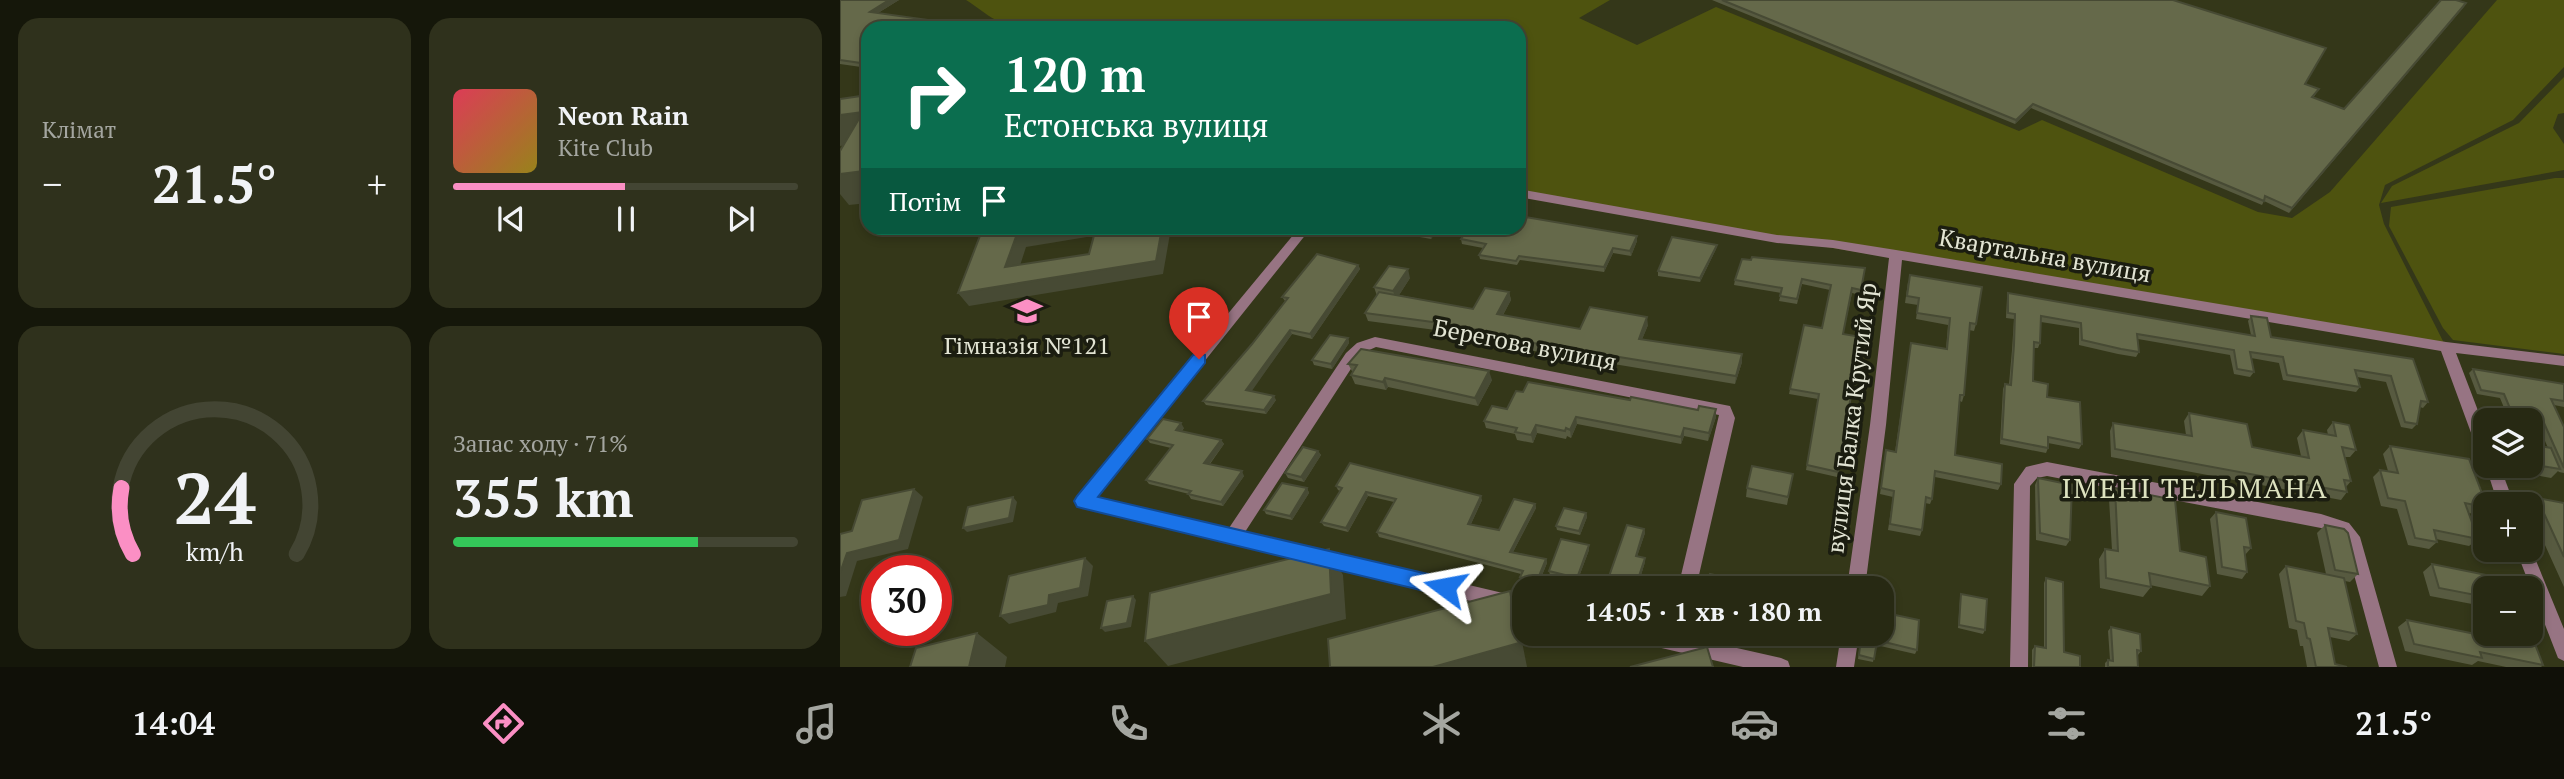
<!DOCTYPE html>
<html lang="uk">
<meta charset="utf-8">
<style>
body{margin:0;font-family:"PT Serif",serif;background:#2f311c;color:#f1f3f6;height:100vh;display:flex;flex-direction:column;font-size:26px;white-space:nowrap}
*{box-sizing:border-box;margin:0}
p{font-size:23px;color:#a4a6a0}
.icon{flex:none;width:38px;height:38px;fill:none;stroke:currentColor;stroke-width:2;stroke-linecap:round;stroke-linejoin:round}
.map{position:relative;flex:1;overflow:hidden}
.panel{display:flex;flex-direction:column;gap:18px;padding:18px;background:#15170a;width:840px}
.panel>*{flex:none}
.hud{position:absolute;left:21px;top:21px;width:665px;height:214px;border-radius:21px;box-shadow:0 4px 10px #0003,0 0 0 2px #434533;background:#0b6e4f;color:#fff;overflow:hidden}
.controls{position:absolute;left:1633px;top:408px;display:grid;gap:14px}
.controls a{display:grid;place-items:center;width:70px;height:70px;border-radius:14px;background:#272913;box-shadow:0 4px 10px #0003,0 0 0 2px #434533;font-size:35px}
.speed{position:absolute;left:21px;top:555px;display:flex;gap:14px;font-size:35px;font-weight:700;text-align:center}
.speed>*{display:grid;place-content:center;width:91px;height:91px;border-radius:50%;background:#272913;box-shadow:0 4px 10px #0003,0 0 0 2px #434533;line-height:1}
.speed .limit{border:10px solid #d22;background:#fff;color:#111}
.pin{position:absolute;display:grid;place-items:center;width:60px;height:60px;color:#fff;margin:-72px -30px;border-radius:50% 50% 50% 0;rotate:-45deg;box-shadow:0 0 7px #0007}
.pin .icon{rotate:45deg}
.me{position:absolute;width:77px;margin:-38px;rotate:283deg;stroke-linejoin:round;filter:drop-shadow(0 0 5px #0008)}
.turn{display:flex;align-items:center;gap:24px;height:147px;padding:0 28px;font-size:32px}
.turn .icon{width:91px;height:91px;stroke-width:2.5}
.turn b{display:block;font-size:49px;line-height:60px}
.then{display:flex;align-items:center;height:66px;padding:0 28px;background:#0003;gap:14px;font-size:26px}
.big{font-size:52px;font-weight:700;line-height:1.1}
.panel .widget{flex:1;display:flex;flex-direction:column;justify-content:center;gap:10px;min-width:0;padding:0 24px;border-radius:21px;background:#2f311c}
.panel .dial{align-items:center;gap:0}
.dial svg{height:182px;overflow:visible;fill:none;stroke:#434533;stroke-width:7;stroke-linecap:round;text-anchor:middle}
.dial text{fill:#f1f3f6;stroke:none}
.song{display:flex;align-items:center;gap:21px}
.cover{width:84px;height:84px;border-radius:10px;background:linear-gradient(135deg,hsl(350 70% 55%),hsl(50 70% 35%))}
.played{height:7px;border-radius:4px;background:linear-gradient(90deg,#fb8fc4 50%,#434533 50%)}
.keys{display:flex;justify-content:space-around;direction:ltr}
.heat{display:flex;justify-content:space-between;align-items:center;font-size:38px;direction:ltr}
.charge{height:10px;border-radius:5px;background:linear-gradient(90deg,#34c759 71%,#434533 0)}
.panel .tiles{flex:1;display:grid;gap:18px;grid-template-columns:repeat(2,1fr)}
.trip{position:absolute;left:672px;top:576px;width:382px;height:70px;border-radius:21px;background:#272913;box-shadow:0 4px 10px #0003,0 0 0 2px #434533;font-weight:700;line-height:70px;text-align:center}
.menu{display:flex;height:112px;justify-content:space-around;align-items:center;background:#101008;color:#a4a6a0}
.menu .icon{width:49px;height:49px}
.menu .active{color:#fb8fc4}
.menu b{font-size:32px;color:#f1f3f6}
main{display:flex;flex:1;min-height:0}
.map>svg:first-child{display:block}
.green{fill:#4e530f}
.lines{fill:none;stroke-linecap:round;stroke-linejoin:round}
.street{fill:#977483;fill-rule:evenodd}
.wall{fill:#575a40}
.shaded-wall{fill:#474a34}
.building{fill:#65694a;stroke:#474a34;stroke-width:2}
.route{fill:#1a73e8;stroke:#114b97;stroke-width:2}
.labels{text-anchor:middle;stroke-width:7;stroke-linejoin:round;paint-order:stroke}
.street-label{font-size:24px;fill:#e2e4d3;stroke:#1b1d10}
.poi-label{font-size:24px;fill:#e2e4d3;stroke:#1b1d10}
.quarter-label{font-size:28px;letter-spacing:2px;fill:#dde2bf;stroke:#1b1d10}
</style>
<main>
<section class="panel">
<div class="tiles">
<div class="widget"><p>Клімат</p>
<div class="heat"><a>−</a><b class="big">21.5°</b><a>+</a></div>
</div>
<div class="widget">
<div class="song"><i class="cover"></i><div><b>Neon Rain</b><p>Kite Club</p></div></div>
<div class="played"></div>
<div class="keys"><svg class="icon" aria-label="previous" viewBox="0 0 24 24"><path d="M18 5L8 12l10 7zM5 5v14"/></svg><svg class="icon" aria-label="pause" viewBox="0 0 24 24"><path d="M8 5v14M16 5v14"/></svg><svg class="icon" aria-label="next" viewBox="0 0 24 24"><path d="M6 5l10 7-10 7zM19 5v14"/></svg></div>
</div>
<div class="widget dial"><svg viewBox="0 0 100 80">
<path d="M14 69A42 42 0 1 1 86 69"/>
<path d="M14 69A42 42 0 0 1 9 40" stroke="#fb8fc4"/>
<text x="50" y="56" font-size="32" font-weight="700">24</text>
<text x="50" y="72" font-size="11">km/h</text>
</svg></div>
<div class="widget"><p>Запас ходу · 71%</p><b class="big">355 km</b><div class="charge"></div></div>
</div>
</section>
<div class="map">
<svg width="1724" height="667" viewBox="0 0 1724 667">
<rect width="100%" height="100%" fill="#343719"/>
<!-- green -->
<g class="green">
<path d="M126 0H770L739 18 797 45 876 7 1179 131 1202 120 1418 212 1452 218 1490 192 1657 0H1724V67L1673 120 1545 185 1539 205 1544 224 1606 347 937 239 679 193V28H208L194 23C167 35 148 14 126 0Z"/>
<polygon points="1724,77 1724,113 1718,114 1713,128 1724,144 1724,170 1541,203 1552,186 1679,123"/>
<polygon points="1715,178 1724,178 1724,354 1613,340 1603,328 1549,226 1551,207"/>
</g>
<g class="lines">
<!-- street -->
<g class="street">
<polygon points="679,189 937,235 993,240 1056,250 1606,342 1724,356 1724,366 1616,353 1645,429 1645,455 1639,453 1637,449 1601,351 1062,260 1046,425 1025,588 1007,588 1030,425 1049,258 993,248 937,243 679,197"/>
<polygon points="459,228 471,228 256,497 389,528 506,353 517,343 535,337 890,406 895,418 856,588 838,588 879,415 536,347 527,351 516,361 405,532 684,598 684,614 237,506 235,501 237,496"/>
<polygon points="1207,462 1481,514 1509,523 1520,537 1557,667 1539,667 1506,545 1497,533 1481,528 1207,476 1197,478 1190,486 1188,667 1170,667 1174,484 1186,467"/>
<polygon points="1645,464 1660,466 1674,504 1658,504"/>
<polygon points="1690,546 1724,629 1724,661 1718,658 1676,550 1690,550"/>
<polygon points="791,634 835,634 941,658 948,661 950,667 903,667 800,643 794,640"/>
<polygon points="1001,634 1019,634 1014,667 996,667"/>
</g>
</g>
<!-- wall -->
<g class="wall">
<polygon points="0,0 59,0 38,13 28,28 28,68 0,64"/>
<polygon points="872,0 1333,0 1465,84 1479,89 1473,98 1504,109 1626,3 1449,213 1424,201 1422,205 1191,108 1175,124"/>
<polygon points="535,228 679,228 797,241 791,256 773,253 764,272 680,260 677,265 640,259 639,255 643,248 622,244 621,239 625,233 599,228 591,239 535,229"/>
<polygon points="877,245 876,249 860,282 818,276 818,271"/>
<polygon points="911,260 1025,268 1020,295 1012,293 1003,334 1021,337 997,477 966,470 978,399 949,394 950,389 982,328 990,290 962,284 957,304 939,301 941,293 894,285 895,280"/>
<polygon points="518,265 520,269 472,339 452,334 411,391 436,400 426,414 366,405 363,401 412,344 445,301 442,297"/>
<polygon points="570,278 559,295 633,309 669,292 671,300 663,315 740,329 808,325 802,339 902,362 895,384 664,346 663,343 603,331 528,321 525,313 537,296 534,287"/>
<polygon points="1068,282 1136,324 1134,331 1129,330 1124,395 1122,402 1120,401 1115,455 1161,484 1158,490 1095,477 1092,499 1090,504 1085,503 1082,530 1080,536 1048,530 1053,497 1040,494 1046,450 1055,452 1071,343 1106,349 1108,325 1076,319 1078,305 1065,303"/>
<polygon points="1168,293 1411,335 1408,321 1411,316 1431,337 1573,359 1588,402 1583,408 1580,407 1577,424 1572,429 1561,427 1546,382 1517,377 1520,387 1516,392 1443,380 1439,363 1411,358 1414,372 1410,377 1394,374 1390,355 1298,339 1299,352 1296,357 1278,354 1239,345 1239,328 1201,322 1200,343 1198,348 1194,348 1193,381 1242,444 1239,449 1208,443 1208,448 1206,453 1160,444 1163,389 1165,384 1169,384 1172,350 1174,319 1166,318 1167,298"/>
<polygon points="508,338 509,343 492,369 474,365 472,360"/>
<polygon points="508,364 652,380 638,406 548,387 546,390 515,384 511,375 513,373"/>
<polygon points="1633,369 1724,384 1724,407 1714,405 1724,427 1724,473 1719,472 1718,471 1711,478 1674,471 1671,466 1690,466 1690,444 1708,448 1699,427 1690,426 1690,420 1669,420 1660,398 1637,394 1629,373"/>
<polygon points="683,392 858,410 876,409 876,417 868,441 844,436 841,444 737,424 731,438 727,436 726,439 697,433 693,443 677,440 675,434 646,428 644,421 667,409"/>
<polygon points="1349,413 1412,447 1461,456 1457,438 1463,430 1488,435 1487,430 1493,422 1516,450 1510,457 1505,457 1511,481 1506,487 1507,492 1501,500 1271,457 1270,431 1273,423 1346,435 1344,421"/>
<polygon points="344,428 342,431 381,440 384,444 370,464 404,476 383,506 351,499 348,494 349,494 309,484 306,480 331,448 310,443 307,439"/>
<polygon points="1550,446 1645,504 1645,509 1639,515 1629,513 1638,539 1629,546 1596,539 1597,542 1589,549 1568,545 1557,509 1541,506 1533,477 1540,470 1548,471 1543,454"/>
<polygon points="478,451 481,455 464,482 448,478 445,473"/>
<polygon points="1198,478 1230,540 1226,546 1196,540 1195,485"/>
<polygon points="951,483 947,505 906,497 907,488"/>
<polygon points="496,486 642,500 631,524 659,530 695,504 696,508 673,552 706,559 707,563 698,585 681,581 680,577 681,574 539,537 537,532 554,502 528,496 508,532 484,526 481,522 500,491 498,490"/>
<polygon points="467,488 469,493 452,520 426,514 424,510"/>
<polygon points="1275,488 1340,551 1370,586 1362,596 1310,585 1311,587 1303,597 1260,588 1259,559 1265,549 1272,550 1269,499"/>
<polygon points="1697,498 1724,503 1724,587 1690,512 1690,504 1689,504"/>
<polygon points="1376,512 1411,548 1405,555 1407,572 1402,579 1377,574 1370,519"/>
<polygon points="746,513 747,517 740,535 717,530 716,526"/>
<polygon points="1485,525 1518,574 1510,582 1505,581 1517,634 1509,641 1490,637 1495,664 1507,667 1467,667 1463,646 1460,646 1457,630 1449,628 1439,574 1446,566 1486,574 1477,533"/>
<polygon points="804,529 805,533 797,556 805,558 805,562 797,588 766,588 766,585"/>
<polygon points="749,545 749,550 737,582 710,575 709,571"/>
<polygon points="1592,564 1645,588 1645,634 1690,634 1703,665 1701,667 1666,667 1638,661 1632,665 1565,651 1558,627 1567,620 1642,635 1632,604 1590,596 1583,572"/>
<polygon points="1206,578 1224,652 1240,667 1192,667 1192,650 1195,646 1204,648 1204,583"/>
<polygon points="1121,594 1145,630 1143,634 1118,628 1120,598"/>
<polygon points="1271,627 1301,651 1298,655 1298,667 1265,667 1265,663 1268,660 1270,660 1268,631"/>
<polygon points="1037,634 1041,634 1077,650 1075,654 1036,645 1033,662 1018,659 1020,642 1036,642"/>
</g>
<!-- shaded-wall -->
<g class="shaded-wall">
<polygon points="49,0 59,0 33,16 30,12"/>
<polygon points="1626,3 1624,7 1449,213 1452,208"/>
<polygon points="28,103 28,142 0,146 0,115"/>
<polygon points="1193,104 1191,108 1175,124 1176,120"/>
<polygon points="28,164 28,203 9,205 0,194 0,174"/>
<polygon points="217,228 261,228 265,234 186,247 175,281 165,267 177,234"/>
<polygon points="322,228 331,228 323,274 129,306 118,293 316,261"/>
<polygon points="595,228 599,228 591,239 590,235"/>
<polygon points="797,236 797,241 791,256 790,251"/>
<polygon points="877,245 876,249 860,282 860,278"/>
<polygon points="773,248 773,253 764,272 764,267"/>
<polygon points="518,265 520,269 472,339 470,334"/>
<polygon points="568,269 570,278 556,300 553,291"/>
<polygon points="669,292 671,300 659,322 657,314"/>
<polygon points="807,317 808,325 799,347 799,339"/>
<polygon points="450,330 452,334 409,395 406,390"/>
<polygon points="508,338 509,343 492,369 491,364"/>
<polygon points="902,354 902,362 895,384 896,376"/>
<polygon points="649,371 652,380 638,406 635,398"/>
<polygon points="545,378 548,387 546,390 543,382"/>
<polygon points="434,396 436,400 426,414 424,410"/>
<polygon points="876,409 876,417 868,441 869,433"/>
<polygon points="736,417 737,424 731,438 730,430"/>
<polygon points="341,423 344,428 339,434 336,430"/>
<polygon points="696,425 697,433 693,443 691,435"/>
<polygon points="844,428 844,436 841,444 841,437"/>
<polygon points="381,440 384,444 367,467 364,463"/>
<polygon points="478,451 481,455 464,482 461,477"/>
<polygon points="402,471 404,476 383,506 381,502"/>
<polygon points="467,488 469,493 452,520 450,516"/>
<polygon points="74,489 83,497 68,549 17,561 6,596 0,597 0,573 7,553"/>
<polygon points="526,492 528,496 508,532 506,528"/>
<polygon points="641,496 642,500 629,528 628,524"/>
<polygon points="173,497 177,502 173,522 127,532 123,528"/>
<polygon points="695,504 696,508 671,556 670,552"/>
<polygon points="746,513 747,517 740,535 739,531"/>
<polygon points="804,529 805,533 796,560 796,556"/>
<polygon points="749,545 749,550 737,582 737,578"/>
<polygon points="489,549 503,575 506,619 328,666 305,641"/>
<polygon points="245,558 253,566 248,596 218,603 216,612 169,624 160,616"/>
<polygon points="805,558 805,562 797,588 795,588"/>
<polygon points="706,559 707,563 698,585 697,581"/>
<polygon points="670,591 677,616 687,667 593,667"/>
<polygon points="293,596 296,600 291,627 265,632 261,628"/>
<polygon points="137,633 167,657 165,667 129,667"/>
</g>
<!-- building -->
<g class="building">
<polygon points="0,0 49,0 30,12 146,28 28,28 28,64 0,60"/>
<polygon points="882,0 1333,0 1486,48 1465,84 1479,89 1472,97 1504,109 1601,0 1616,0 1626,3 1452,208 1425,196 1424,201 1193,104 1176,120"/>
<polygon points="28,95 28,103 23,112 0,115 0,99"/>
<polygon points="28,111 28,164 24,171 0,174 0,151 23,112"/>
<polygon points="679,216 797,236 790,251 773,248 764,267 679,256 676,261 639,255 646,244 621,239 628,229 619,228 679,228"/>
<polygon points="143,228 217,228 177,234 165,267 249,254 256,228 322,228 316,261 118,293"/>
<polygon points="550,228 595,228 590,235"/>
<polygon points="832,237 877,245 860,278 818,271"/>
<polygon points="477,254 518,265 470,334 450,330 406,390 434,396 424,410 363,401 412,344 448,298 442,297"/>
<polygon points="912,257 1025,268 1021,290 1012,288 1003,334 1021,337 998,472 967,465 979,394 950,389 964,325 982,328 991,285 962,279 957,299 940,296 942,288 895,280 902,259 911,260"/>
<polygon points="549,266 568,269 553,291 534,287"/>
<polygon points="1070,275 1142,287 1136,324 1130,323 1124,395 1120,395 1115,455 1162,464 1161,484 1095,471 1092,499 1086,497 1082,530 1050,524 1054,491 1041,488 1046,450 1056,452 1071,343 1107,349 1110,318 1077,313 1079,298 1067,296"/>
<polygon points="645,288 669,292 657,314 740,329 750,307 807,317 799,339 902,354 896,376 662,338 664,335 600,323 525,313 539,292 633,309"/>
<polygon points="1168,293 1415,336 1411,316 1427,318 1431,337 1573,359 1588,402 1581,401 1577,424 1565,422 1551,376 1515,370 1520,387 1447,375 1443,357 1410,352 1414,372 1397,369 1394,350 1297,334 1299,352 1281,349 1242,340 1241,323 1201,316 1200,343 1194,342 1193,381 1208,384 1207,397 1240,402 1242,444 1208,437 1208,448 1162,439 1165,384 1171,385 1174,345 1175,314 1168,313"/>
<polygon points="490,335 508,338 491,364 472,360"/>
<polygon points="521,349 649,371 635,398 545,378 543,382 511,375 517,365 508,364"/>
<polygon points="1633,369 1724,384 1724,401 1711,399 1724,427 1724,468 1704,423 1674,418 1664,394 1641,390"/>
<polygon points="688,382 790,400 791,397 858,410 859,406 876,409 869,433 844,428 841,437 736,417 730,430 726,428 725,431 696,425 691,435 675,432 677,428 644,421 652,406 667,409 676,391 683,392"/>
<polygon points="1349,413 1407,424 1412,447 1469,458 1463,430 1496,436 1493,422 1509,425 1516,450 1502,447 1511,481 1504,480 1507,492 1275,449 1273,423 1352,436"/>
<polygon points="323,419 341,423 336,430 381,440 364,463 402,471 381,502 348,494 351,491 306,480 333,445 307,439"/>
<polygon points="1690,444 1711,448 1720,469 1690,464"/>
<polygon points="1550,446 1629,459 1646,504 1645,507 1625,503 1638,539 1594,530 1597,542 1575,538 1565,501 1548,498 1540,470 1558,473"/>
<polygon points="463,447 478,451 461,477 445,473"/>
<polygon points="510,463 641,496 628,524 659,530 674,499 695,504 670,552 706,559 697,581 680,577 683,571 537,532 556,499 526,492 506,528 481,522 502,488 496,486"/>
<polygon points="912,466 953,474 948,497 907,488"/>
<polygon points="1198,478 1232,485 1230,540 1200,533"/>
<polygon points="442,483 467,488 450,516 424,510"/>
<polygon points="1275,488 1335,500 1340,551 1366,557 1370,586 1309,573 1311,587 1266,578 1265,549 1278,551"/>
<polygon points="74,489 59,540 7,553 0,573 0,534 12,531 22,500"/>
<polygon points="173,497 169,518 123,528 128,507"/>
<polygon points="1697,498 1724,503 1724,557"/>
<polygon points="724,508 746,513 739,531 716,526"/>
<polygon points="1376,512 1406,518 1411,548 1404,547 1407,572 1382,567"/>
<polygon points="787,525 804,529 796,556 805,558 795,588 781,588 766,585"/>
<polygon points="1485,525 1504,529 1508,533 1518,574 1495,570"/>
<polygon points="721,539 749,545 737,578 709,571"/>
<polygon points="489,549 491,594 305,641 310,593"/>
<polygon points="245,558 240,588 209,595 208,605 160,616 169,576"/>
<polygon points="1592,564 1671,580 1674,588 1645,588 1645,608 1641,596 1599,588"/>
<polygon points="1446,566 1504,578 1517,634 1488,628 1495,664 1507,667 1476,667 1470,639 1467,638 1464,623 1456,621"/>
<polygon points="870,574 923,586 925,577 974,588 866,588"/>
<polygon points="1206,578 1223,582 1224,652 1240,656 1240,667 1194,667 1195,646 1206,648"/>
<polygon points="670,591 679,643 593,667 490,667 488,639"/>
<polygon points="1121,594 1147,599 1145,630 1119,625"/>
<polygon points="293,596 287,623 261,628 267,601"/>
<polygon points="1041,612 1079,620 1077,650 1036,640 1037,634 1041,634"/>
<polygon points="1567,620 1655,638 1653,634 1690,634 1690,631 1703,665 1640,652 1642,658 1574,644"/>
<polygon points="1271,627 1300,634 1301,651 1297,650 1298,667 1268,667 1268,660 1273,661"/>
<polygon points="137,633 129,667 70,667 76,648"/>
<polygon points="1021,638 1037,642 1034,659 1019,655"/>
<polygon points="867,647 873,667 790,667"/>
</g>
<!-- route -->
<polygon class="route" points="359,353 365,355 365,363 258,497 605,578 612,581 615,587 612,593 605,596 237,507 234,501 237,496 353,355"/>
<!-- icons -->
<defs>
<g id="school-bare" transform="scale(2.415)"><path d="M0-5L7-2L0 1L-7-2ZM-4 1L0 2.5L4 1V4Q0 6-4 4Z" fill="#fb8fc4" stroke="#1b1d10" stroke-width="2.5" paint-order="stroke"/></g>
</defs>
<g fill-rule="evenodd">
<use href="#school-bare" x="187" y="311"/>
</g>
<g class="labels">
<!-- street labels -->
<g class="street-label">
<text transform="translate(1205 256) rotate(10)" y="8">Квартальна вулиця</text>
<text transform="translate(685 345) rotate(11)" y="8">Берегова вулиця</text>
<text transform="translate(1012 418) rotate(-83)" y="8">вулиця Балка Крутий Яр</text>
</g>
<!-- poi labels -->
<g class="poi-label">
<text x="187" y="354">Гімназія №121</text>
</g>
<!-- quarter labels -->
<g class="quarter-label">
<text x="1355" y="498">ІМЕНІ ТЕЛЬМАНА</text>
</g>
</g>
</svg>
<div class="controls">
<a><svg class="icon" aria-label="layers" viewBox="0 0 24 24"><path d="M12 4l9 5-9 5-9-5zM3 14l9 5 9-5"/></svg></a>
<a>+</a>
<a>−</a>
</div>
<div class="speed"><div class="limit">30</div></div>
<div class="pin" style="left:359px;top:359px;background:#d93025"><svg class="icon" aria-label="arrive" viewBox="0 0 24 24"><path d="M6 21V4h12l-3 4 3 4H6"/></svg></div>
<svg class="me" style="left:605px;top:587px" viewBox="-20 -20 40 40"><path d="M0-17L14 15 0 8-14 15z" fill="#1a73e8" stroke="#fff" stroke-width="4"/></svg>
<div class="trip">14:05 · 1 хв · 180 m</div>
<div class="hud">
<div class="turn"><svg class="icon" aria-label="right" viewBox="0 0 24 24"><path d="M7 20v-9h11M14 6l5 5-5 5"/></svg><div><b>120 m</b>Естонська вулиця</div></div>
<div class="then">Потім<svg class="icon" aria-label="arrive" viewBox="0 0 24 24"><path d="M6 21V4h12l-3 4 3 4H6"/></svg></div>
</div>
</div>
</main>
<nav class="menu">
<b>14:04</b>
<svg class="icon active" aria-label="directions" viewBox="0 0 24 24"><path d="M12 3l9 9-9 9-9-9zM9 14v-3h6M13 9l2 2-2 2"/></svg>
<svg class="icon" aria-label="music" viewBox="0 0 24 24"><path d="M9 18V5l10-2v13"/><circle cx="6" cy="18" r="3"/><circle cx="16" cy="16" r="3"/></svg>
<svg class="icon" aria-label="phone" viewBox="0 0 24 24"><path d="M5 4h4l2 5-3 2q2 4 5 5l2-3 5 2v4C11 20 4 13 5 4z"/></svg>
<svg class="icon" aria-label="climate" viewBox="0 0 24 24"><path d="M12 3v18M4 7l16 10M4 17L20 7"/></svg>
<svg class="icon" aria-label="car" viewBox="0 0 24 24"><path d="M5 17H2v-5l4-1 3-4h7l3 4 3 1v5h-3M9 17h6M6 11h13"/><circle cx="7" cy="17" r="2"/><circle cx="17" cy="17" r="2"/></svg>
<svg class="icon" aria-label="filters" viewBox="0 0 24 24"><path d="M4 7h16M4 17h16"/><circle cx="9" cy="7" r="2"/><circle cx="15" cy="17" r="2"/></svg>
<b>21.5°</b>
</nav>
